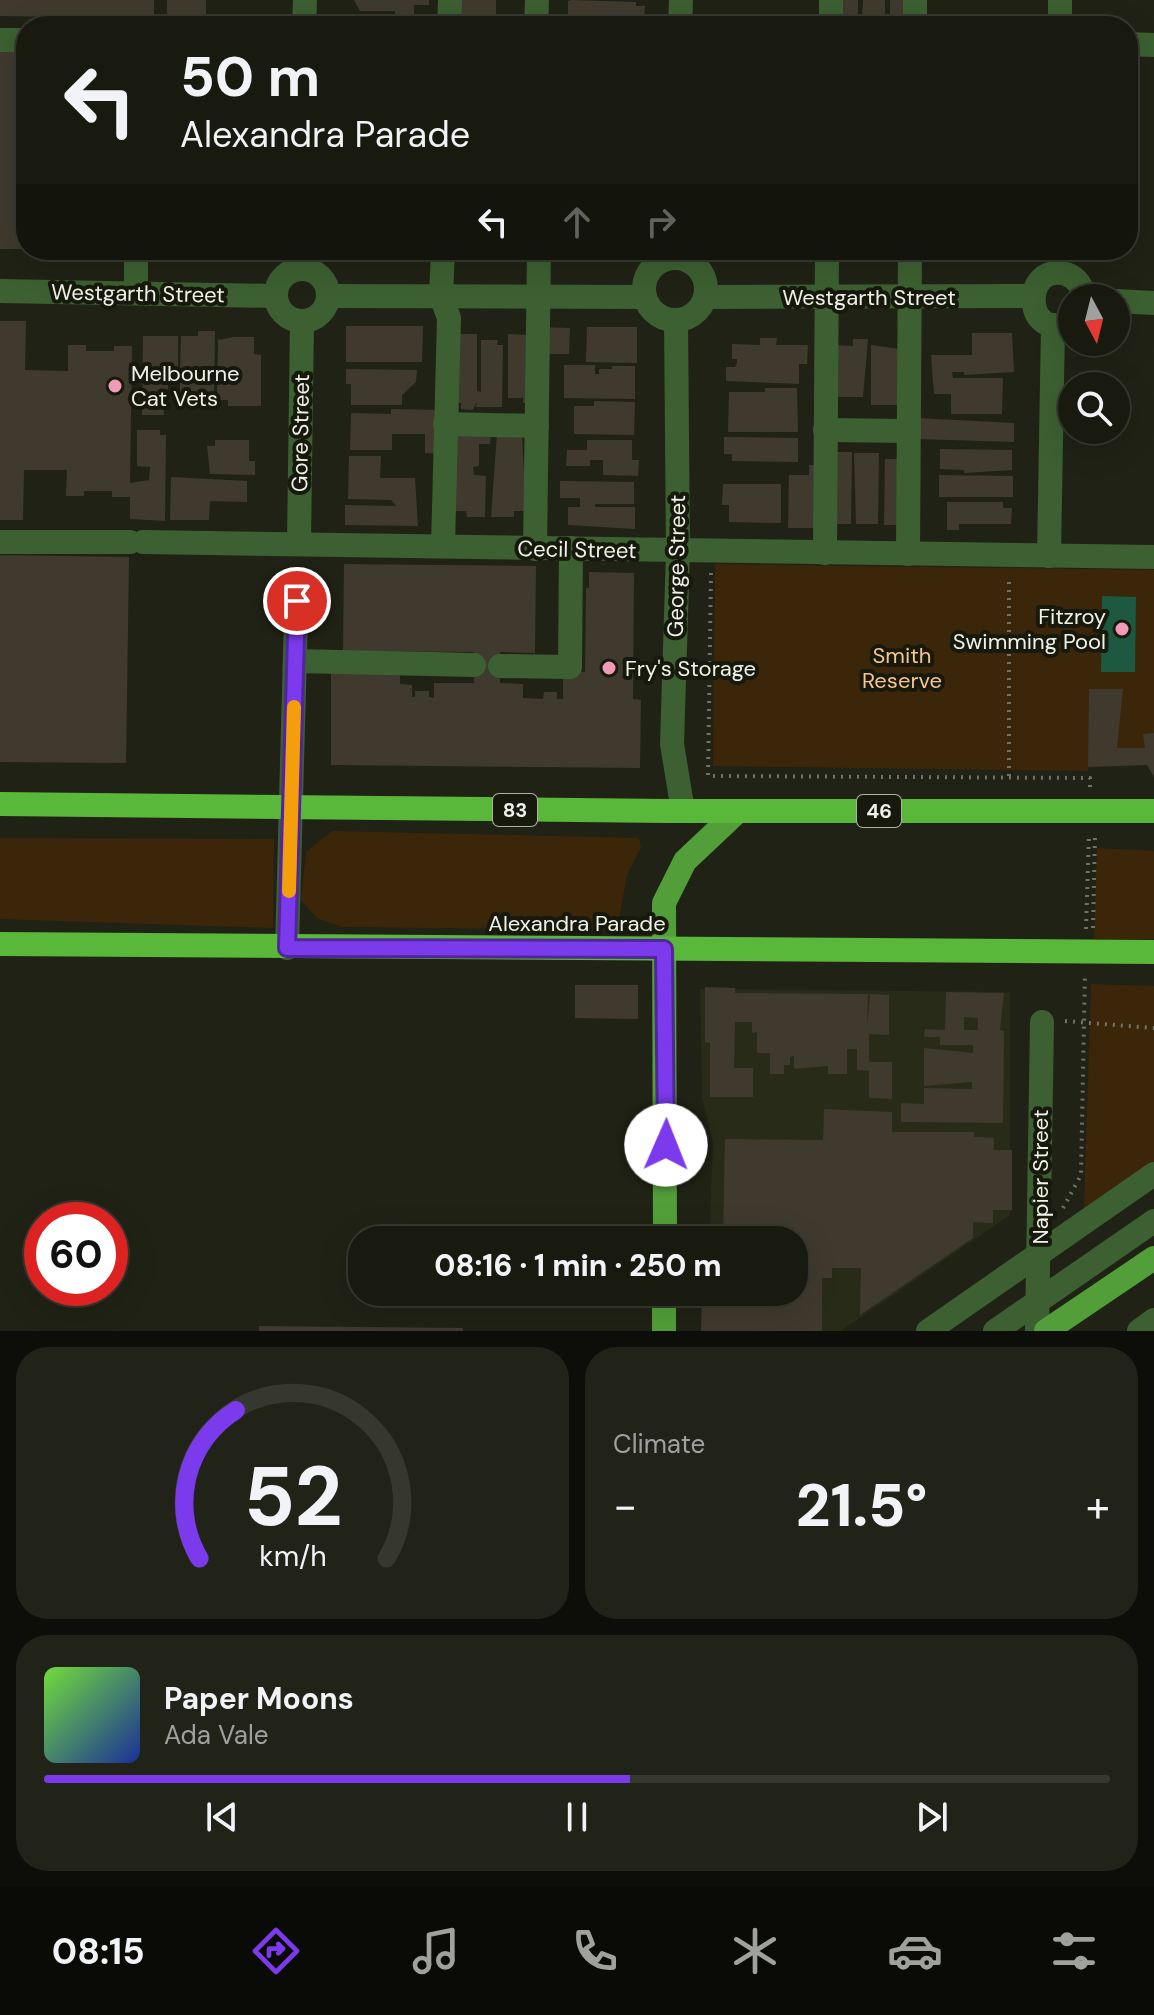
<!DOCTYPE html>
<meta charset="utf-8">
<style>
body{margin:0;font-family:"DM Sans",sans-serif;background:#212319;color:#f1f3f6;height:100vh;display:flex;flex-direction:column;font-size:30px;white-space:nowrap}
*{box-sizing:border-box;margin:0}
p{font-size:26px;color:#9fa19f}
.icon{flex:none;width:44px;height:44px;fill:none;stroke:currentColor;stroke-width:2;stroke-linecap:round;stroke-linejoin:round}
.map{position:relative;height:1331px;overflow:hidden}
.panel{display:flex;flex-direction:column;gap:16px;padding:16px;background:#0d0e09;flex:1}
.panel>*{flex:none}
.hud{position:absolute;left:16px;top:16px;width:1122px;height:244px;border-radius:32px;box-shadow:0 8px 32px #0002,0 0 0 2px #363830;background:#181a10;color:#f1f3f6;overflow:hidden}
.needle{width:52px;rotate:173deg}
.buttons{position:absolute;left:1058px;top:284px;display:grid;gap:16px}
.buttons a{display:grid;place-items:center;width:72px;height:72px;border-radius:50%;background:#181a10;box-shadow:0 8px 32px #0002,0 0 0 2px #363830;font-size:40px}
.speed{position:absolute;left:24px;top:1202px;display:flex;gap:16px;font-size:40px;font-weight:700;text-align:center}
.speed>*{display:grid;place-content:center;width:104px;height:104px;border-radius:50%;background:#181a10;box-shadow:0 8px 32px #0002,0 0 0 2px #363830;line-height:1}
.speed .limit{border:12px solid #d22;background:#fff;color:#111}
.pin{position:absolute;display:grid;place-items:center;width:68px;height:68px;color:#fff;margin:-34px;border:4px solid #fff;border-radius:50%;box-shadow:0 2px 8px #0007}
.me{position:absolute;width:88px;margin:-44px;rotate:1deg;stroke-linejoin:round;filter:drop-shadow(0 0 6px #0008)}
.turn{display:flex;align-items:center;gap:28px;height:168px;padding:0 32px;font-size:36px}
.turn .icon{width:104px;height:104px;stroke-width:2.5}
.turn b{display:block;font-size:56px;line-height:68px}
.lanes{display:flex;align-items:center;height:76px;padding:0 32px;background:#0003;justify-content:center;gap:40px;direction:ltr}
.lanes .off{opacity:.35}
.big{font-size:60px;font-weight:800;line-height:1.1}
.panel .widget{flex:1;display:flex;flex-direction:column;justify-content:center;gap:12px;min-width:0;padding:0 28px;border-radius:32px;background:#212319}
.panel .dial{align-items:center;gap:0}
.dial svg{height:208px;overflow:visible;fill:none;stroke:#363830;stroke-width:7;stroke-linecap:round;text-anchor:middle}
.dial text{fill:#f1f3f6;stroke:none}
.song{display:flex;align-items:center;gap:24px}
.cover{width:96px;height:96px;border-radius:12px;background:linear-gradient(135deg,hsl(100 70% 55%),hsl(230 70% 35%))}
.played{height:8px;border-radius:4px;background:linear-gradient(90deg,#7c3aed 55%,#363830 55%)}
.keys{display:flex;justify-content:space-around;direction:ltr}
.heat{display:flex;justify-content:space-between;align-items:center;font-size:44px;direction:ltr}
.panel .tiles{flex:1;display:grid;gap:16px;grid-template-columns:1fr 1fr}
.widget:last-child{grid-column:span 2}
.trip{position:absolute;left:348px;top:1226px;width:460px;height:80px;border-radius:32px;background:#181a10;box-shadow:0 8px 32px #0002,0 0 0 2px #363830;font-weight:800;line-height:80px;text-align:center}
.tab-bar{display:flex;height:128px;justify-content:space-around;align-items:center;background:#0a0a06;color:#9fa19f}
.tab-bar .icon{width:56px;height:56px}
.tab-bar .on{color:#7c3aed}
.tab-bar b{font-size:36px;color:#f1f3f6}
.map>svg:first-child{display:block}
.built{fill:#282b18}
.green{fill:#3c260a}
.water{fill:#1c5940}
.building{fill:#3f3a2d;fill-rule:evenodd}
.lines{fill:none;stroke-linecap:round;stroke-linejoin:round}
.path{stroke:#707267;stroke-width:4;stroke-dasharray:2 6;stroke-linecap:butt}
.minor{stroke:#3c6031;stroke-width:24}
.major{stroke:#529f39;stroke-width:24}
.highway{stroke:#59b839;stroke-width:24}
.route-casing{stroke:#51269a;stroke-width:20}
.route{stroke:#7c3aed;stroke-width:14}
.slow{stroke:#f59e0b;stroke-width:14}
.poi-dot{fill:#f09ab7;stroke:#17190c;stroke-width:3}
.labels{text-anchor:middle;stroke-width:8;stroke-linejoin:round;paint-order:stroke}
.shield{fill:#17190c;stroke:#afb1a7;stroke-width:2}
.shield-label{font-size:20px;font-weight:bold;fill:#f0f2e9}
.street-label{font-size:22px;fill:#f0f2e9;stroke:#17190c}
.poi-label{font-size:22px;fill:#f0f2e9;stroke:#17190c;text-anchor:start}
.park-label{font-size:22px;fill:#f9c58c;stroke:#17190c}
</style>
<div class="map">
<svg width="1154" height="1331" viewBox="0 0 1154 1331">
<rect width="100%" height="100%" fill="#202215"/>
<!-- built -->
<polygon class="built" points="700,989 1010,992 1010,1215 841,1331 705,1331 794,1292 794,1240 709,1240 713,1143 702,1098"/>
<!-- green -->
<g class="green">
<polygon points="715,564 1154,570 1154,765 1089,764 1088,771 713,766"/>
<polygon points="332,831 639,838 641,847 627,875 617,930 341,927 317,918 301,900 306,852"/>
<polygon points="0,838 274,839 273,928 0,919"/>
<polygon points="1097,848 1154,851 1154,939 1094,939"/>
<polygon points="1091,984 1154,986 1154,1163 1084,1209"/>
</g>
<!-- water -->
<polygon class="water" points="1102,596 1136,597 1135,672 1101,672"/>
<!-- building -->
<g class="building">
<polygon points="0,0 154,0 154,18 0,16"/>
<rect x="167" y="0" width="39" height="18"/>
<polygon points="354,0 429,0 429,5 414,5 414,21 395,21 395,11 360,11"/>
<polygon points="458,0 496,0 496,22 457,22"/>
<polygon points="572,0 636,2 636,6 645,6 644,24 568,23 568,1"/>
<rect x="836" y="0" width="22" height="16"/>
<polygon points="863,0 885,0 885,16 862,15"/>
<polygon points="890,0 911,0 911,16 890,15"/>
<rect x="0" y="52" width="26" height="197"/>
<rect x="590" y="250" width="49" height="8"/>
<polygon points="944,250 1006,250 1006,262 944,257"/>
<polygon points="0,321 26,321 25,370 68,371 68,345 86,345 86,351 114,351 114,346 132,346 130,483 149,480 150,467 137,466 137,430 160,430 160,435 166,435 165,521 130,519 130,497 112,497 112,491 84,491 84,496 66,496 67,470 24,470 23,520 0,520"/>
<polygon points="346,326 423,326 422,362 346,362"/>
<polygon points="540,327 570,328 569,354 539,354"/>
<polygon points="587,327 637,327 637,363 586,362"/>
<polygon points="198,331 215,331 214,403 180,402 180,382 185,382 185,375 180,374 181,336 198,336"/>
<polygon points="972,333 1012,333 1014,372 964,375 964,372 952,372 953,378 1003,378 1002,414 951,414 951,394 934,394 931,355 972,355"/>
<polygon points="451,334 477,334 477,391 481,392 481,340 498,340 497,345 503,345 502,407 476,407 477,401 473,410 461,409 461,403 451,403"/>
<polygon points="508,334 531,335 530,403 523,403 523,398 508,398"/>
<polygon points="143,336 178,336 178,383 168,383 168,389 164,389 164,415 142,415"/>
<polygon points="234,337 254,337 254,354 261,355 261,406 228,406 228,400 217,400 218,340"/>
<polygon points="760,338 777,338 776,345 808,345 807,364 799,364 799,384 726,381 726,367 735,367 737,363 737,359 732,359 732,344 760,345"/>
<polygon points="853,339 868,339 863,397 833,397 833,345 853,346"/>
<polygon points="871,345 907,350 907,405 871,405"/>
<polygon points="564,365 595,365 595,374 599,374 599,369 612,369 612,366 635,366 635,399 564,398"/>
<polygon points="346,369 417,370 416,382 402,395 402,405 351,405 351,384 346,384"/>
<polygon points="765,388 797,388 798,432 728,432 729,392 765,392"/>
<polygon points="594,401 635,402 634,435 574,434 574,406 594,406"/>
<polygon points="391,409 441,410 440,454 425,453 425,434 392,434 392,450 350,450 351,413 391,414"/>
<polygon points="917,418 1014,423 1014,442 917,439"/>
<polygon points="451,433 491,433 490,444 479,444 479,466 473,467 474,475 486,476 485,517 467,517 466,511 452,511"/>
<polygon points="497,433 522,434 526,511 514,511 514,517 491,517"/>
<polygon points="724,437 798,438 798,462 732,461 732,454 724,454"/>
<polygon points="215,440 249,440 249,461 255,461 255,475 210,474 207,446 215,446"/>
<polygon points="587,440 632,440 632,460 639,460 638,476 603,475 603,460 590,460 590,466 566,466 567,450 587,450"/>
<polygon points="940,449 1012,450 1012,470 964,473 964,470 940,469"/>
<polygon points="829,452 852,452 851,524 828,524"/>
<polygon points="854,453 879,453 878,524 856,524"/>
<polygon points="349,456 381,456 380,478 415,478 418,526 345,525 345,505 396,506 391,500 348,499"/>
<polygon points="885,459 907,459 906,525 884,525"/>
<polygon points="809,465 821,465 820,528 788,528 789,475 809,475"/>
<polygon points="939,475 1013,476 1013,497 939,497"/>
<polygon points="171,477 247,481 247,502 210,501 209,520 170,520"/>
<polygon points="560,481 634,482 634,504 595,504 595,507 635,507 635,529 568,525 568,507 580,507 580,498 560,498"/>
<polygon points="723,484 781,484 781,523 729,522 729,505 722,505"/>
<polygon points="947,502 1003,502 1003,508 1012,508 1011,524 959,524 959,530 947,530"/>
<polygon points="0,555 129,557 126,763 0,762"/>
<polygon points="344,564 536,566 535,653 500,652 500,683 523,684 523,698 543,699 544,692 557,692 557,699 563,699 563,672 585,672 586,588 589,588 589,572 634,573 633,699 641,700 640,768 331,765 331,670 400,670 400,684 412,685 412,697 415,697 415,691 429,691 429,697 434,698 434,683 474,683 474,652 343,651"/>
<polygon points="1089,689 1123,689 1117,748 1145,748 1143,734 1154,733 1154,777 1147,765 1088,767"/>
<polygon points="575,985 638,985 638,1019 575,1018"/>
<polygon points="705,987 735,988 735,993 868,994 867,1027 870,994 889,995 889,1035 869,1034 869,1062 892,1062 892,1099 869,1098 869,1071 857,1070 857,1049 847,1049 847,1074 828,1074 828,1066 794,1069 794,1056 790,1057 790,1065 784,1065 784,1074 770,1074 770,1053 757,1053 757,1032 752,1033 752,1022 735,1022 734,1068 753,1068 753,1097 710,1097 710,1043 705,1042"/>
<path d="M946 992 1004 993 1000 1030 1004 1031 1003 1123 901 1122V1103L924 1104V1088L972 1089V1082L924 1086V1048L973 1053V1045H940V1037H924L925 1029 945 1030ZM964 1017 978 1018V1030H964Z"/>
<polygon points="824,1109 892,1112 892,1132 974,1132 974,1137 994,1138 994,1150 1012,1150 1012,1210 993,1210 993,1223 973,1222 973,1238 860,1315 861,1268 832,1268 832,1278 822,1278 822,1331 701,1331 702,1292 794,1292 794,1240 723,1240 725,1139 823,1140"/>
<polygon points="259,1326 463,1328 463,1331 259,1331"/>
</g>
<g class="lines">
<!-- path -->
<g class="path">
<polyline points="711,573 708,776 1090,778 1090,789"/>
<polyline points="1009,776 1009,577"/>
<polyline points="1093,928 1095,835"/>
<polyline points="1086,929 1089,833"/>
<polyline points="1065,1021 1154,1028"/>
<polyline points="1063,1208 1081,1175 1085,973"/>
</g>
<!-- minor -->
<g class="minor">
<polyline points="304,26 305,0"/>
<polyline points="449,26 450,0"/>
<polyline points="536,26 537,0"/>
<polyline points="680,26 681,0"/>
<polyline points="831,26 831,0"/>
<polyline points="915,26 915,0"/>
<polyline points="1060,26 1060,0"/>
<polyline points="0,40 26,40"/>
<polyline points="1128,44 1154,45"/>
<circle cx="675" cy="289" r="31"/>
<circle cx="302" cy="295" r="26"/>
<polyline points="0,291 276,296"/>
<polyline points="136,293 136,250"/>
<polyline points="328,296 645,297"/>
<polyline points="705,297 1032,296"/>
<polyline points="1116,301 1154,303"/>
<polyline points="676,320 678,551 672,744 683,811"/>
<path d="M1072 322C1023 344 1021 262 1066 274 1078 278 1082 287 1085 298"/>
<polyline points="445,424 537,426"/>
<polyline points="825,430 909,431"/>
<polyline points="0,542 130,542"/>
<polyline points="143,542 1154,557"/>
<polyline points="299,544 302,322"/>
<polyline points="443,546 449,318 441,296 443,250"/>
<polyline points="535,549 539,250"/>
<polyline points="825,553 827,250"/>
<polyline points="908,554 910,250"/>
<polyline points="1049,556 1053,325"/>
<polyline points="296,661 474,665"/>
<polyline points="500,666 570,667 571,548"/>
<polyline points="287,948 297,579"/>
<polyline points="928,1331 1154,1174"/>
<polyline points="995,1331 1154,1221"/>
<polyline points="1037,1331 1042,1022"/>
<polyline points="1139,1331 1154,1320"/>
</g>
<!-- major -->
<g class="major">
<polyline points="665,1240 664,903 685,861 737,812"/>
<polyline points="664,1331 664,1292"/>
<polyline points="1046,1331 1154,1258"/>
</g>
<!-- highway -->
<g class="highway">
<polyline points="0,804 667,811 1154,811"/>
<polyline points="0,944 1154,952"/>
</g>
</g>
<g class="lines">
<!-- route casing -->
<g class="route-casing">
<polyline id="route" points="297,601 287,948 664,949 666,1145"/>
</g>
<!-- route -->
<use href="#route" class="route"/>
<!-- slow -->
<polyline class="slow" points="289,891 294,707"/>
</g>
<!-- markers -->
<g class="poi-dot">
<circle cx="115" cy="386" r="8"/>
<circle cx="1122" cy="629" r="8"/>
<circle cx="609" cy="668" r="8"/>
</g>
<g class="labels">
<!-- shield labels -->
<g class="shield">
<rect x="493" y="794" width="44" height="32" rx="6"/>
<rect x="857" y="795" width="44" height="32" rx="6"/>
</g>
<g class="shield-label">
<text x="515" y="817">83</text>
<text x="879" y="818">46</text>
</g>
<!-- street labels -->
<g class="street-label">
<text transform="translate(138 293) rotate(1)" y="8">Westgarth Street</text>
<text x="869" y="305">Westgarth Street</text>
<text transform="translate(300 433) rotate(-89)" y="8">Gore Street</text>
<text transform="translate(577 549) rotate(1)" y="8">Cecil Street</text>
<text transform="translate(676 566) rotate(-89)" y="8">George Street</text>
<text x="577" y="931">Alexandra Parade</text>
<text transform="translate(1040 1177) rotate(-90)" y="8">Napier Street</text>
</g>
<!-- poi labels -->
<g class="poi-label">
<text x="131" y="381">Melbourne<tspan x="131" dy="25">Cat Vets</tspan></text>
<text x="1106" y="624" text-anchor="end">Fitzroy<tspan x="1106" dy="25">Swimming Pool</tspan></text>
<text x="625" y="676">Fry's Storage</text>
</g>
<!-- park labels -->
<g class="park-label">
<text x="902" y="663">Smith<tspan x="902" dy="25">Reserve</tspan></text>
</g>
</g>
</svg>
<div class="buttons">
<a><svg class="needle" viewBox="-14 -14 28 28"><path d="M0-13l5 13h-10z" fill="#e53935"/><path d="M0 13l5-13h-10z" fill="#9fa19f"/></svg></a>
<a><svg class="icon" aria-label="search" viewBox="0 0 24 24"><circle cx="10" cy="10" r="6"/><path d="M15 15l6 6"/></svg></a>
</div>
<div class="speed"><div class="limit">60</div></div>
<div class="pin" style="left:297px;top:601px;background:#d93025"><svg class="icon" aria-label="arrive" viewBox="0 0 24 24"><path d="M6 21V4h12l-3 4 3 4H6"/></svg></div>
<svg class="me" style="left:666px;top:1145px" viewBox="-20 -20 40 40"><circle r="19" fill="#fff"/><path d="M0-13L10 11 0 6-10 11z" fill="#7c3aed"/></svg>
<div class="trip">08:16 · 1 min · 250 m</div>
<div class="hud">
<div class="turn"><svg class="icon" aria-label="left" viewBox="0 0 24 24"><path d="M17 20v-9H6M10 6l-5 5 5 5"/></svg><div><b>50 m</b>Alexandra Parade</div></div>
<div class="lanes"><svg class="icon" aria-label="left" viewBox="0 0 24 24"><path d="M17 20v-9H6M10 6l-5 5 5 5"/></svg><svg class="icon off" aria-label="ahead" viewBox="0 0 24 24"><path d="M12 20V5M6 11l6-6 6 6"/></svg><svg class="icon off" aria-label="right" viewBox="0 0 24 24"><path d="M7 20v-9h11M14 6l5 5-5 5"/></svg></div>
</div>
</div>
<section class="panel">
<div class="tiles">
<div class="widget dial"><svg viewBox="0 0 100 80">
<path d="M14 69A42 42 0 1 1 86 69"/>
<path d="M14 69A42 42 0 0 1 28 12" stroke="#7c3aed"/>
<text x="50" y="56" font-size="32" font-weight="700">52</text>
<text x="50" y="72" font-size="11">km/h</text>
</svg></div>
<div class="widget"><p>Climate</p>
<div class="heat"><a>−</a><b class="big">21.5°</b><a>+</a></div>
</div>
<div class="widget">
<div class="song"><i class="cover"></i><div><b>Paper Moons</b><p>Ada Vale</p></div></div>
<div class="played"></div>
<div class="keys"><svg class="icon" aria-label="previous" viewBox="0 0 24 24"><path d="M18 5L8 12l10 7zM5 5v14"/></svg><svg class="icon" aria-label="pause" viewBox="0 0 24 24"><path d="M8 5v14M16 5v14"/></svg><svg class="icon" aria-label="next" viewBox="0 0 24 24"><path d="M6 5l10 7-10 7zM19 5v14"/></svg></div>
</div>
</div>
</section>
<nav class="tab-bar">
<b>08:15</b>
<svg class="icon on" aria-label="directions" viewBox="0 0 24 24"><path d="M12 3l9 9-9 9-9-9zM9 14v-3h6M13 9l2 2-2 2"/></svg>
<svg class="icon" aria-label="music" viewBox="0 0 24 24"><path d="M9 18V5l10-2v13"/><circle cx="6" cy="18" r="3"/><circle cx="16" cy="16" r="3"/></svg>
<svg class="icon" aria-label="phone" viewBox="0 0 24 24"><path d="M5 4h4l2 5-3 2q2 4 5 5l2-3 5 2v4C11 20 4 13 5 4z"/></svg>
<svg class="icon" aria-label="climate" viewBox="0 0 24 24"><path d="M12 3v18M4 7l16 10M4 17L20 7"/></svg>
<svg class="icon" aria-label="car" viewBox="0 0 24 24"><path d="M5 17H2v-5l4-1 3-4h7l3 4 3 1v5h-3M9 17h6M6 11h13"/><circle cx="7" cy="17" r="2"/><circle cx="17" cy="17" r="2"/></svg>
<svg class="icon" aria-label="filters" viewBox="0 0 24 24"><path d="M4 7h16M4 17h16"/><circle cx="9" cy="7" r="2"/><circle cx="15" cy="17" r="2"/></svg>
</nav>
